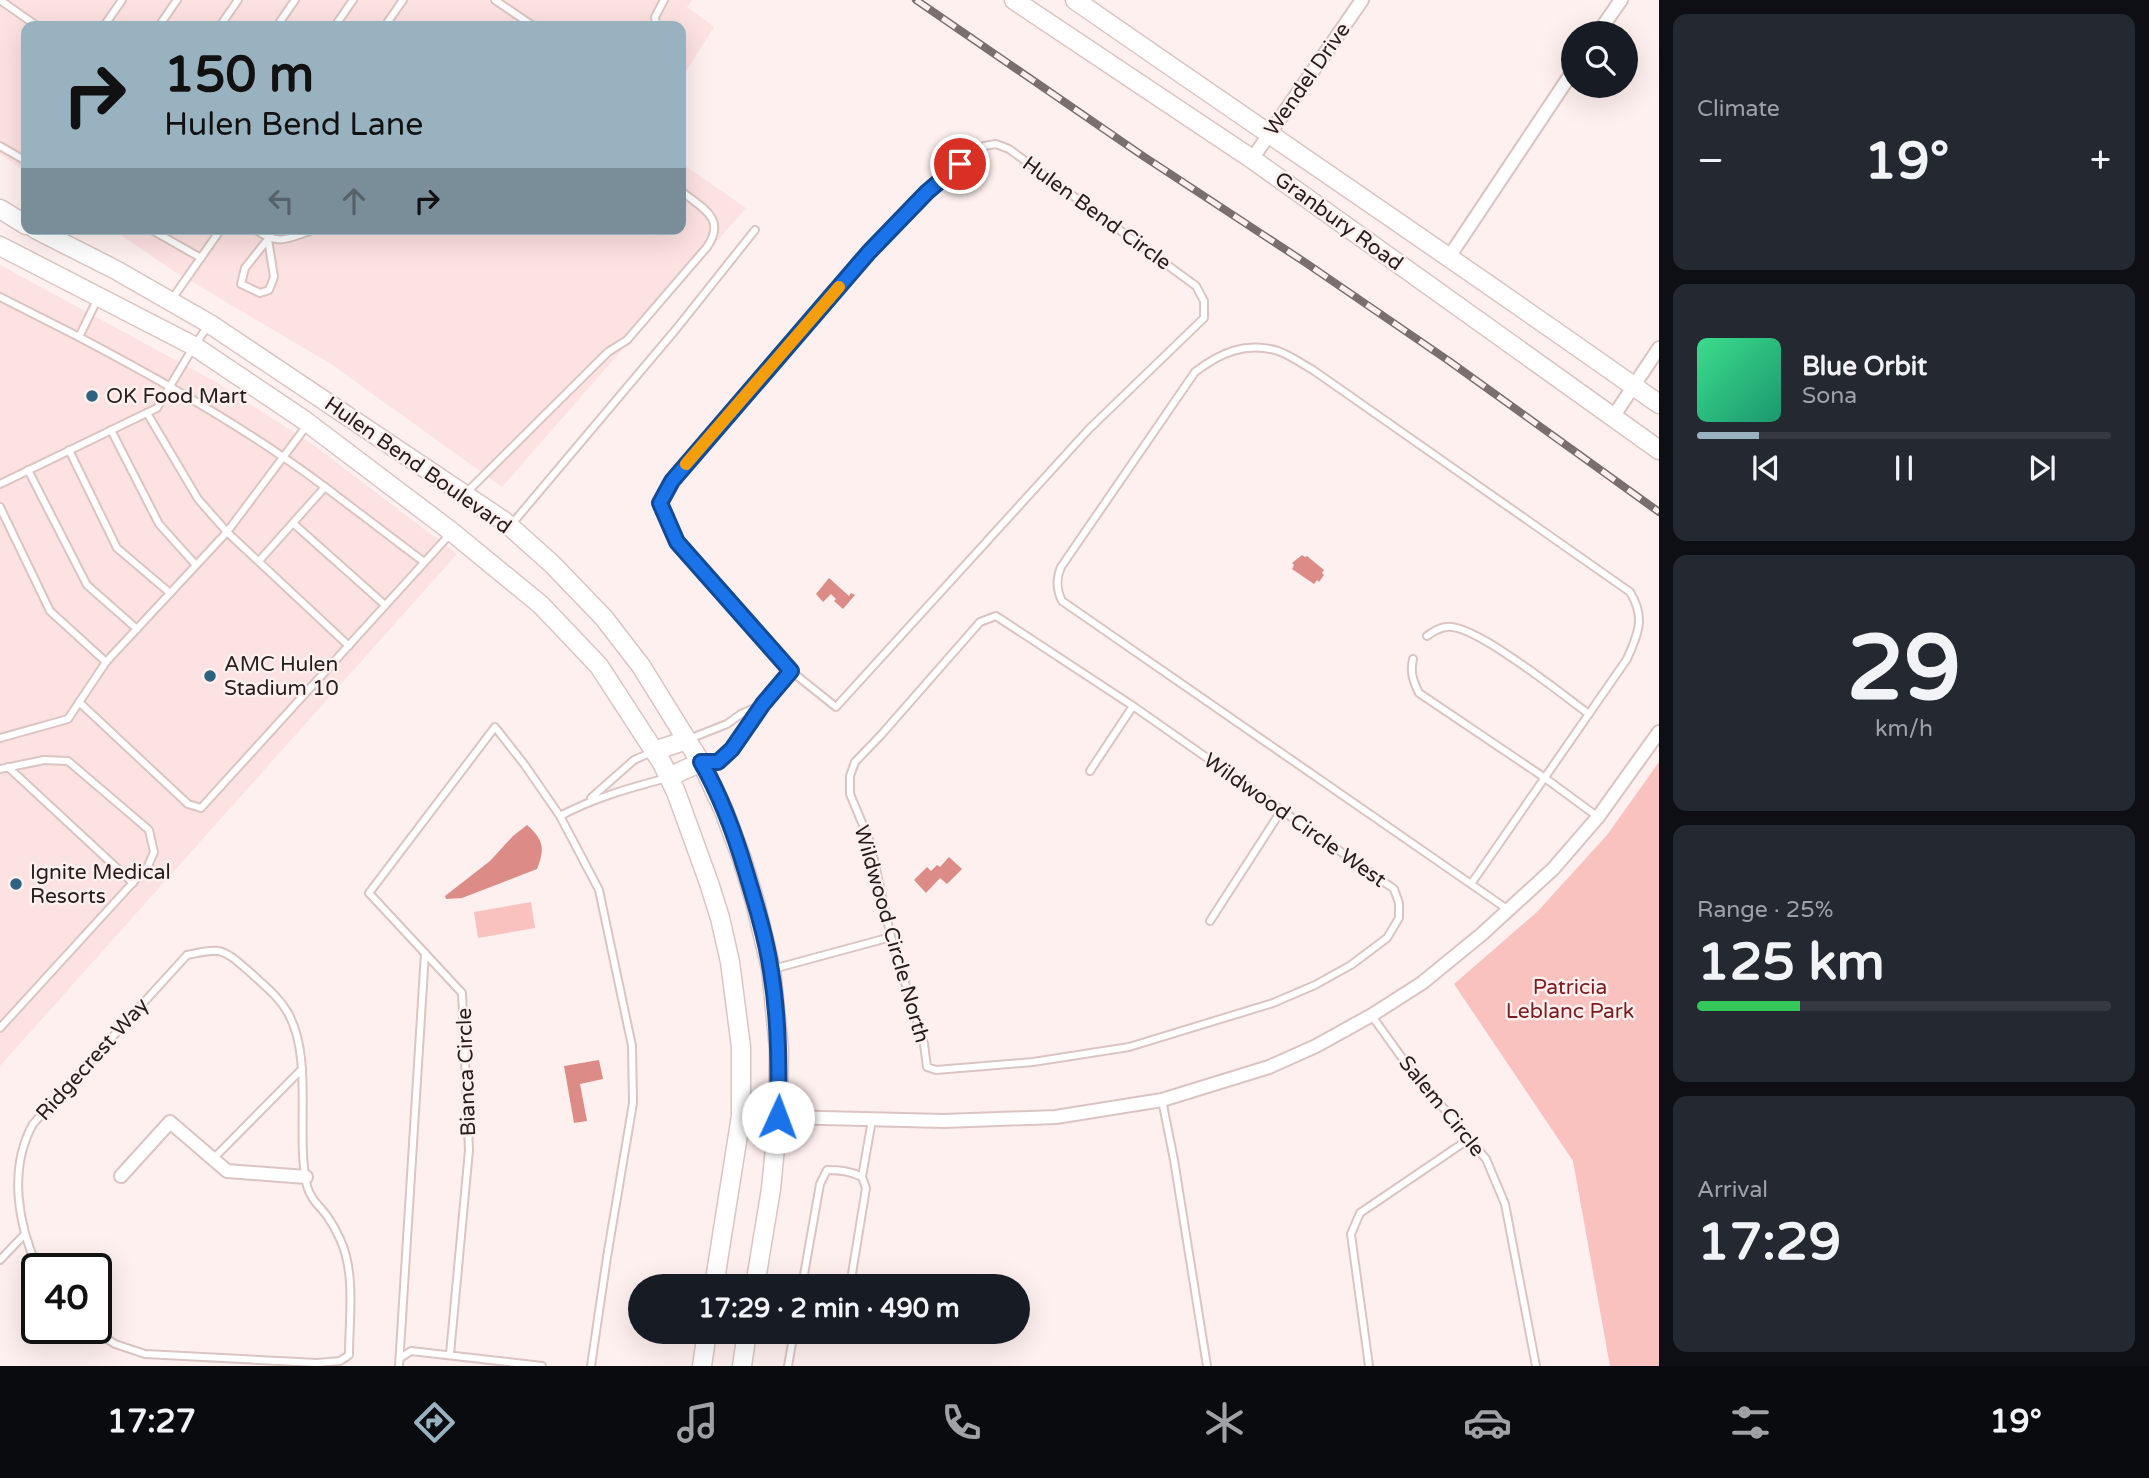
<!DOCTYPE html>
<meta charset="utf-8">
<style>
body{margin:0;font-family:"Varela Round",sans-serif;background:#242831;color:#f1f3f6;height:100vh;display:flex;flex-direction:column;font-size:26px;white-space:nowrap}
*{box-sizing:border-box;margin:0}
p{font-size:23px;color:#9ea1a6}
.icon{flex:none;width:38px;height:38px;fill:none;stroke:currentColor;stroke-width:2;stroke-linecap:round;stroke-linejoin:round}
.map{position:relative;flex:1;overflow:hidden}
.details{display:flex;flex-direction:column;gap:14px;padding:14px;background:#0d0f14;width:490px}
.details>*{flex:none}
.guide{position:absolute;left:21px;top:21px;width:665px;height:214px;border-radius:14px;box-shadow:0 7px 28px #0002;background:#99b2c0;color:#111;overflow:hidden}
.fabs{position:absolute;left:1561px;top:21px;display:grid;gap:14px}
.fabs a{display:grid;place-items:center;width:77px;height:77px;border-radius:50%;background:#171b24;box-shadow:0 7px 28px #0002;font-size:35px}
.speed{position:absolute;left:21px;top:1253px;display:flex;gap:14px;font-size:35px;font-weight:700;text-align:center}
.speed>*{display:grid;place-content:center;width:91px;height:91px;border-radius:50%;background:#171b24;box-shadow:0 7px 28px #0002;line-height:1}
.speed .limit{border:4px solid #111;border-radius:10px;background:#fff;color:#111}
.pin{position:absolute;display:grid;place-items:center;width:60px;height:60px;color:#fff;margin:-30px;border:4px solid #fff;border-radius:50%;box-shadow:0 2px 7px #0007}
.me{position:absolute;width:77px;margin:-38px;rotate:2deg;stroke-linejoin:round;filter:drop-shadow(0 0 5px #0008)}
.turn{display:flex;align-items:center;gap:24px;height:147px;padding:0 28px;font-size:32px}
.turn .icon{width:91px;height:91px;stroke-width:2.5}
.turn b{display:block;font-size:49px;line-height:60px}
.lanes{display:flex;align-items:center;height:66px;padding:0 28px;background:#0003;justify-content:center;gap:35px;direction:ltr}
.lanes .off{opacity:.35}
.big{font-size:52px;font-weight:700;line-height:1.1}
.details .tile{flex:1;display:flex;flex-direction:column;justify-content:center;gap:10px;min-width:0;padding:0 24px;border-radius:14px;background:#242831}
.details .dial{align-items:center;gap:0}
.dial b{font-size:91px;line-height:1}
.song{display:flex;align-items:center;gap:21px}
.cover{width:84px;height:84px;border-radius:10px;background:linear-gradient(135deg,hsl(150 70% 55%),hsl(160 70% 35%))}
.played{height:7px;border-radius:4px;background:linear-gradient(90deg,#99b2c0 15%,#363941 15%)}
.keys{display:flex;justify-content:space-around;direction:ltr}
.heat{display:flex;justify-content:space-between;align-items:center;font-size:38px;direction:ltr}
.charge{height:10px;border-radius:5px;background:linear-gradient(90deg,#34c759 25%,#363941 0)}
.trip{position:absolute;left:628px;top:1274px;width:402px;height:70px;border-radius:35px;background:#171b24;box-shadow:0 7px 28px #0002;font-weight:700;line-height:70px;text-align:center}
.tabs{display:flex;height:112px;justify-content:space-around;align-items:center;background:#090b0e;color:#9ea1a6}
.tabs .icon{width:49px;height:49px}
.tabs .active{color:#99b2c0}
.tabs b{font-size:32px;color:#f1f3f6}
main{display:flex;flex:1;min-height:0}
.map>svg:first-child{display:block}
.built{fill:#fce2e0}
.green{fill:#f9c2be}
.water{fill:#dd8b86}
.lines{fill:none;stroke-linecap:round;stroke-linejoin:round}
.lane-casing{stroke:#dbc4c2;stroke-width:10}
.street-casing{stroke:#dbc4c2;stroke-width:16}
.secondary-casing{stroke:#dbc4c2;stroke-width:21}
.lane{stroke:#fff;stroke-width:6}
.street{stroke:#fff;stroke-width:12}
.secondary{stroke:#fff;stroke-width:18}
.rail-casing{stroke:#796f6e;stroke-width:8}
.rail{stroke:#fef0ef;stroke-width:5;stroke-dasharray:16;stroke-linecap:butt}
.route-casing{stroke:#114b97;stroke-width:18}
.route{stroke:#1a73e8;stroke-width:12}
.slow{stroke:#f59e0b;stroke-width:12}
.poi-dot{fill:#2e637f;stroke:#fef0ef;stroke-width:2.5}
.labels{text-anchor:middle;stroke-width:5;stroke-linejoin:round;paint-order:stroke}
.street-label{font-size:21px;fill:#251d1c;stroke:#fef0ef}
.poi-label{font-size:21px;fill:#251d1c;stroke:#fef0ef;text-anchor:start}
.park-label{font-size:21px;fill:#7b1b1f;stroke:#fef0ef}
</style>
<main>
<div class="map">
<svg width="1659" height="1366" viewBox="0 0 1659 1366">
<rect width="100%" height="100%" fill="#fef0ef"/>
<!-- built -->
<g class="built">
<polygon points="0,0 692,0 687,7 714,27 681,79 681,26 26,26 26,172 0,154"/>
<polygon points="681,163 746,208 502,487 331,364 172,270 112,229 681,229"/>
<polygon points="0,265 216,382 315,446 457,554 0,1066"/>
</g>
<!-- green -->
<g class="green">
<polygon points="1659,762 1659,1366 1610,1366 1573,1161 1454,984 1537,912 1607,835"/>
<polygon points="531,902 535,928 478,938 474,912"/>
</g>
<!-- water -->
<g class="water">
<polygon points="1302,555 1305,557 1307,556 1324,570 1322,573 1324,575 1319,582 1317,580 1314,584 1292,569 1294,565 1292,563"/>
<polygon points="829,578 849,596 851,593 855,595 843,609 834,601 836,599 831,594 823,602 816,594"/>
<path d="M527 825C544 840 545 849 537 869L462 898 446 899 445 896 490 861 513 836Z"/>
<polygon points="949,857 962,869 947,884 940,878 926,893 914,880 927,867 931,871 937,865 940,867"/>
<polygon points="599,1060 603,1079 580,1084 587,1121 574,1123 564,1066"/>
</g>
<g class="lines">
<!-- lane casing -->
<g class="lane-casing">
<g id="lane">
<polyline points="0,0 37,26"/>
<polyline points="495,0 533,26"/>
<polyline points="104,26 122,0"/>
<polyline points="159,26 177,0"/>
<polyline points="220,26 238,0"/>
<polyline points="277,26 295,0"/>
<polyline points="335,26 353,0"/>
<polyline points="385,26 403,0"/>
<polyline points="656,26 655,17 664,0"/>
<polygon points="996,144 1009,149 1196,286 1204,301 1204,318 1089,429 836,707 791,671 676,542 660,503 672,481 869,252 927,193 977,151 984,146"/>
<polyline points="0,146 26,161"/>
<polyline points="150,229 201,258"/>
<path d="M255 229C279 247 289 238 315 229"/>
<polyline points="341,229 350,229"/>
<polygon points="268,239 274,277 269,290 260,293 241,284 245,268"/>
<polyline points="0,297 79,337"/>
<path d="M98 298 79 337C164 382 248 429 325 487L259 561"/>
<polyline points="172,299 221,229"/>
<polyline points="147,413 198,499 227,532 349,646"/>
<polyline points="111,430 159,524 195,564"/>
<polyline points="69,450 117,548 170,593"/>
<polyline points="28,470 87,585 137,629"/>
<polyline points="0,484 157,408 194,346 208,326"/>
<polyline points="325,487 424,562"/>
<path d="M465 494 608 352 627 340 707 247C727 218 702 208 681 191"/>
<polyline points="0,507 50,611 106,662 68,719 0,738"/>
<polyline points="294,524 385,605"/>
<polyline points="511,525 677,328 755,230"/>
<polygon points="996,616 1133,706 1394,889 1399,903 1399,918 1387,938 1351,965 1315,985 1273,1003 1129,1047 1033,1062 936,1070 927,1067 924,1044 891,937 870,842 850,794 850,776 855,762 881,735 980,622"/>
<path d="M1427 636C1432 632 1441 627 1447 627 1474 623 1564 696 1589 714"/>
<path d="M1413 659C1410 672 1413 681 1419 693L1545 778 1598 817"/>
<polyline points="106,662 227,532 308,424"/>
<polyline points="79,702 188,804 201,808 451,533"/>
<polyline points="689,739 727,724 741,714 761,705"/>
<polyline points="704,762 717,762 732,749 763,704 791,671"/>
<polyline points="8,767 133,883"/>
<polyline points="0,769 44,760 68,761 149,830 154,852 148,866 0,1028"/>
<polyline points="1090,771 1133,706"/>
<polyline points="591,798 634,760 652,752"/>
<path d="M560 816C594 798 629 788 667 778"/>
<path d="M1471 884 1627 659C1638 634 1646 618 1630 592L1313 370C1302 364 1290 355 1278 351 1246 341 1220 353 1195 372L1061 567C1056 579 1056 589 1062 601L1507 909"/>
<polyline points="1210,921 1281,811"/>
<polyline points="773,969 891,937"/>
<polyline points="1372,1016 1405,1062 1486,1159 1505,1204 1536,1366"/>
<polyline points="1162,1100 1174,1160 1207,1366"/>
<polyline points="213,1159 302,1069"/>
<polyline points="862,1177 872,1120"/>
<polyline points="0,1260 25,1234"/>
<path d="M38 1269C18 1224 8 1169 33 1124L187 955C224 947 223 949 252 974 265 986 279 997 288 1013 314 1060 295 1133 307 1186 311 1200 319 1205 327 1216 332 1223 337 1232 340 1239 356 1273 349 1318 349 1355L340 1361 317 1363 145 1354 115 1344 91 1328"/>
<path d="M802 1286 820 1184 827 1170C840 1170 850 1171 862 1177L866 1188 850 1286"/>
<polyline points="819,1332 824,1332"/>
<polyline points="450,1354 469,1150 462,993 369,893 495,727 524,764 560,816 599,890 632,1046 633,1103 607,1257 591,1366"/>
<polyline points="400,1358 411,1351 542,1366"/>
<polyline points="399,1366 425,953"/>
<polyline points="788,1366 794,1332"/>
<polyline points="1369,1366 1351,1234 1360,1213 1469,1139"/>
</g>
</g>
<!-- street casing -->
<g class="street-casing">
<g id="street">
<polyline points="1598,33 1621,0"/>
<polyline points="1252,159 1362,0"/>
<polyline points="1449,257 1573,71"/>
<polyline points="1613,417 1659,348"/>
<polyline points="741,1116 944,1121 1056,1117 1162,1100 1269,1067 1316,1046 1372,1015 1422,983 1482,934 1553,869 1598,817 1659,732"/>
<polyline points="121,1176 170,1122 227,1171 306,1177"/>
</g>
</g>
<!-- secondary casing -->
<g class="secondary-casing">
<g id="secondary">
<polyline points="1014,0 1252,159 1659,450"/>
<path d="M1075 0C1269 135 1466 267 1659 404"/>
<polyline points="0,209 26,225"/>
<polyline points="35,229 116,270 210,324 504,521 552,564 604,618 641,666 703,766 724,811 742,859 755,902 771,969 779,1049 778,1117 771,1189 755,1286"/>
<polyline points="0,246 194,346 304,420 452,532 541,605 599,666 662,763 676,792 709,883 720,918 730,962 741,1047 741,1116 714,1286"/>
<polyline points="654,751 687,740"/>
<polyline points="669,777 701,762"/>
<polyline points="702,1366 707,1332"/>
<polyline points="742,1366 747,1332"/>
</g>
</g>
<!-- lane -->
<use href="#lane" class="lane"/>
<!-- street -->
<use href="#street" class="street"/>
<!-- secondary -->
<use href="#secondary" class="secondary"/>
<!-- rail casing -->
<g class="rail-casing">
<polyline id="rail" points="916,0 1143,156 1306,263 1449,361 1659,512"/>
</g>
<!-- rail -->
<use href="#rail" class="rail"/>
</g>
<g class="lines">
<!-- route casing -->
<g class="route-casing">
<path id="route" d="M778 1117C779 1068 779 1020 771 971 766 938 756 905 746 872 735 835 721 796 701 762H718L732 749 763 704 791 671 677 542 660 503 672 481 869 252 927 192 960 164"/>
</g>
<!-- route -->
<use href="#route" class="route"/>
<!-- slow -->
<polyline class="slow" points="686,464 839,287"/>
</g>
<!-- markers -->
<g class="poi-dot">
<circle cx="92" cy="396" r="7"/>
<circle cx="210" cy="676" r="7"/>
<circle cx="16" cy="884" r="7"/>
</g>
<g class="labels">
<!-- street labels -->
<g class="street-label">
<text transform="translate(1307 79) rotate(-55)" y="7">Wendel Drive</text>
<text transform="translate(1097 213) rotate(36)" y="7">Hulen Bend Circle</text>
<text transform="translate(1339 221) rotate(36)" y="7">Granbury Road</text>
<text transform="translate(418 465) rotate(35)" y="7">Hulen Bend Boulevard</text>
<text transform="translate(1295 820) rotate(35)" y="7">Wildwood Circle West</text>
<text transform="translate(892 934) rotate(74)" y="7">Wildwood Circle North</text>
<text transform="translate(92 1059) rotate(-48)" y="7">Ridgecrest Way</text>
<text transform="translate(466 1072) rotate(-92)" y="7">Bianca Circle</text>
<text transform="translate(1442 1106) rotate(51)" y="7">Salem Circle</text>
</g>
<!-- poi labels -->
<g class="poi-label">
<text x="106" y="403">OK Food Mart</text>
<text x="224" y="671">AMC Hulen<tspan x="224" dy="24">Stadium 10</tspan></text>
<text x="30" y="879">Ignite Medical<tspan x="30" dy="24">Resorts</tspan></text>
</g>
<!-- park labels -->
<g class="park-label">
<text x="1570" y="994">Patricia<tspan x="1570" dy="24">Leblanc Park</tspan></text>
</g>
</g>
</svg>
<div class="fabs">
<a><svg class="icon" aria-label="search" viewBox="0 0 24 24"><circle cx="10" cy="10" r="6"/><path d="M15 15l6 6"/></svg></a>
</div>
<div class="speed"><div class="limit">40</div></div>
<div class="pin" style="left:960px;top:164px;background:#d93025"><svg class="icon" aria-label="arrive" viewBox="0 0 24 24"><path d="M6 21V4h12l-3 4 3 4H6"/></svg></div>
<svg class="me" style="left:778px;top:1117px" viewBox="-20 -20 40 40"><circle r="19" fill="#fff"/><path d="M0-13L10 11 0 6-10 11z" fill="#1a73e8"/></svg>
<div class="trip">17:29 · 2 min · 490 m</div>
<div class="guide">
<div class="turn"><svg class="icon" aria-label="right" viewBox="0 0 24 24"><path d="M7 20v-9h11M14 6l5 5-5 5"/></svg><div><b>150 m</b>Hulen Bend Lane</div></div>
<div class="lanes"><svg class="icon off" aria-label="left" viewBox="0 0 24 24"><path d="M17 20v-9H6M10 6l-5 5 5 5"/></svg><svg class="icon off" aria-label="ahead" viewBox="0 0 24 24"><path d="M12 20V5M6 11l6-6 6 6"/></svg><svg class="icon" aria-label="right" viewBox="0 0 24 24"><path d="M7 20v-9h11M14 6l5 5-5 5"/></svg></div>
</div>
</div>
<section class="details">
<div class="tile"><p>Climate</p>
<div class="heat"><a>−</a><b class="big">19°</b><a>+</a></div>
</div>
<div class="tile">
<div class="song"><i class="cover"></i><div><b>Blue Orbit</b><p>Sona</p></div></div>
<div class="played"></div>
<div class="keys"><svg class="icon" aria-label="previous" viewBox="0 0 24 24"><path d="M18 5L8 12l10 7zM5 5v14"/></svg><svg class="icon" aria-label="pause" viewBox="0 0 24 24"><path d="M8 5v14M16 5v14"/></svg><svg class="icon" aria-label="next" viewBox="0 0 24 24"><path d="M6 5l10 7-10 7zM19 5v14"/></svg></div>
</div>
<div class="tile dial"><b>29</b><p>km/h</p></div>
<div class="tile"><p>Range · 25%</p><b class="big">125 km</b><div class="charge"></div></div>
<div class="tile"><p>Arrival</p><b class="big">17:29</b></div>
</section>
</main>
<nav class="tabs">
<b>17:27</b>
<svg class="icon active" aria-label="directions" viewBox="0 0 24 24"><path d="M12 3l9 9-9 9-9-9zM9 14v-3h6M13 9l2 2-2 2"/></svg>
<svg class="icon" aria-label="music" viewBox="0 0 24 24"><path d="M9 18V5l10-2v13"/><circle cx="6" cy="18" r="3"/><circle cx="16" cy="16" r="3"/></svg>
<svg class="icon" aria-label="phone" viewBox="0 0 24 24"><path d="M5 4h4l2 5-3 2q2 4 5 5l2-3 5 2v4C11 20 4 13 5 4z"/></svg>
<svg class="icon" aria-label="climate" viewBox="0 0 24 24"><path d="M12 3v18M4 7l16 10M4 17L20 7"/></svg>
<svg class="icon" aria-label="car" viewBox="0 0 24 24"><path d="M5 17H2v-5l4-1 3-4h7l3 4 3 1v5h-3M9 17h6M6 11h13"/><circle cx="7" cy="17" r="2"/><circle cx="17" cy="17" r="2"/></svg>
<svg class="icon" aria-label="filters" viewBox="0 0 24 24"><path d="M4 7h16M4 17h16"/><circle cx="9" cy="7" r="2"/><circle cx="15" cy="17" r="2"/></svg>
<b>19°</b>
</nav>
